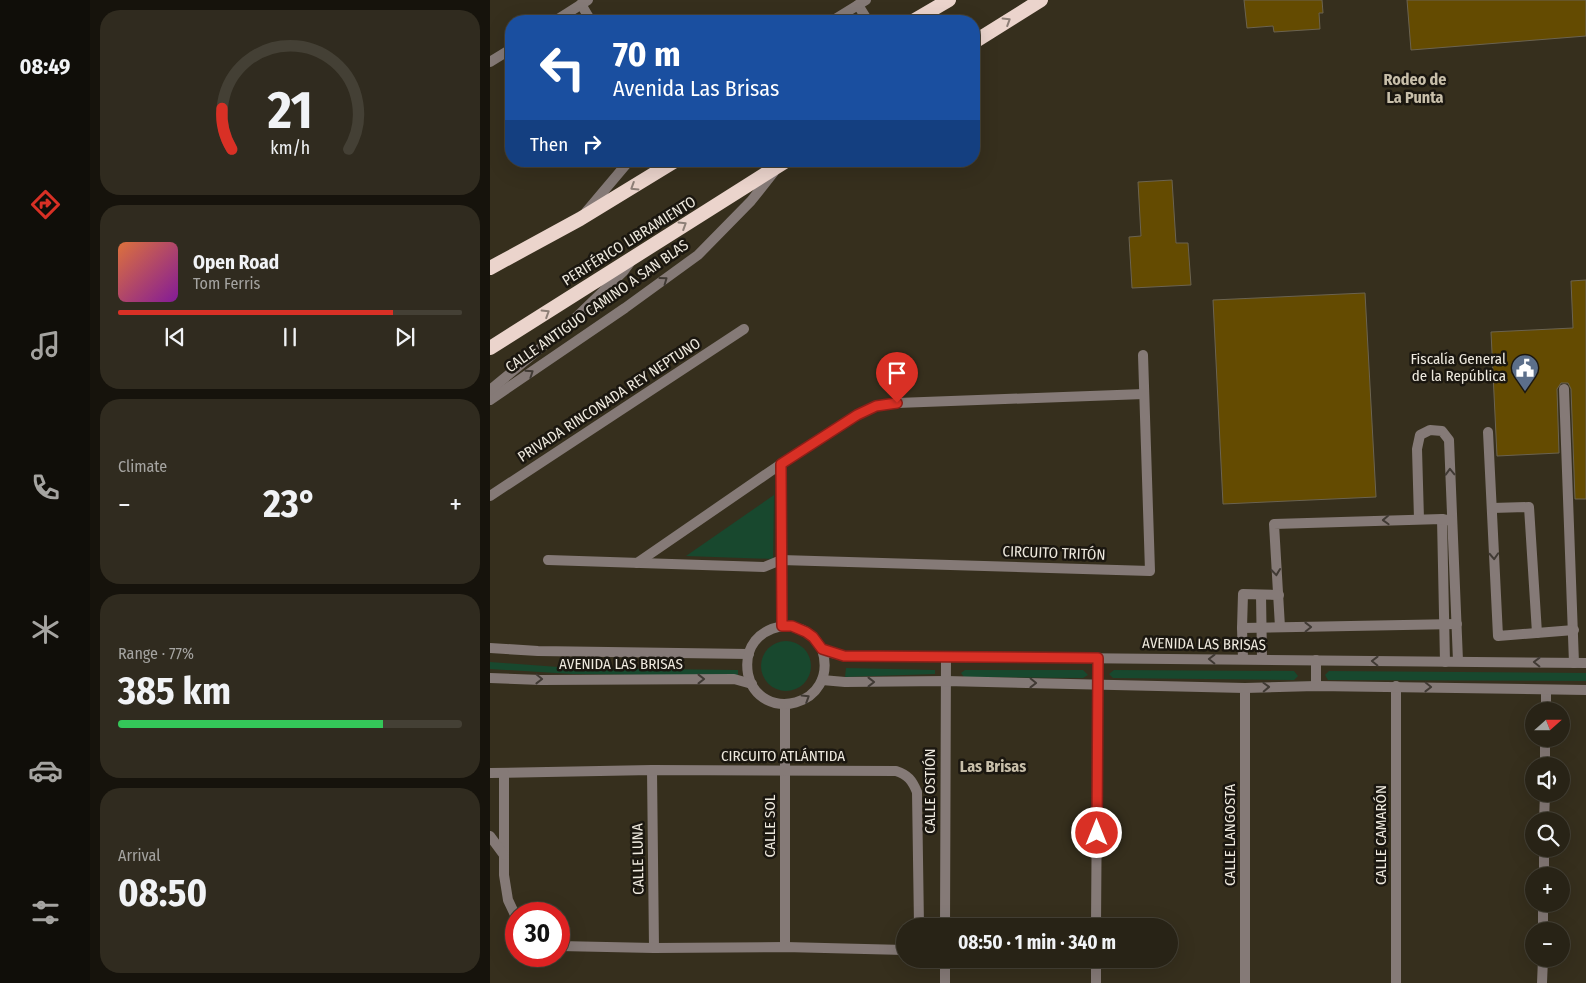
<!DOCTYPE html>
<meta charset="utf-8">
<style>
body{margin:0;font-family:"Fira Sans Condensed",sans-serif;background:#302b1f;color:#f1f3f6;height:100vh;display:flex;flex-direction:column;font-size:19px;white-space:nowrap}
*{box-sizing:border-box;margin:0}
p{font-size:16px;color:#a5a4a1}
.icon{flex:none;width:28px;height:28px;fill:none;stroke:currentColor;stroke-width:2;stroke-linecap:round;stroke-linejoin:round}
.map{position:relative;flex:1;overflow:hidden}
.panel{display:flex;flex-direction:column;gap:10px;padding:10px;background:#16130c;width:400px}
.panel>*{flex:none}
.hud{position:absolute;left:15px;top:15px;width:475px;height:152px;border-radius:20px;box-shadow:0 5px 20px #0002,0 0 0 1px #444035;background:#1a4fa0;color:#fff;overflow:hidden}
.needle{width:32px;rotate:69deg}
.tools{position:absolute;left:1035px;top:702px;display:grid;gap:10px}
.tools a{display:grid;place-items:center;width:45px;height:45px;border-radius:50%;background:#282316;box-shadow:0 5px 20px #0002,0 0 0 1px #444035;font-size:25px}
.speed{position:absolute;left:15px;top:902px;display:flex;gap:10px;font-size:25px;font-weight:700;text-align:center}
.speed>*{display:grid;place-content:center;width:65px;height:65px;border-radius:50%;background:#282316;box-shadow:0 5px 20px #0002,0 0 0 1px #444035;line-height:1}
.speed .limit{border:8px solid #d22;background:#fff;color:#111}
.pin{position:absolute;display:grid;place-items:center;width:42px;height:42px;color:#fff;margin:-51px -21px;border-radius:50% 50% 50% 0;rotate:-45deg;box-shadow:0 0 5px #0007}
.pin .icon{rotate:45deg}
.me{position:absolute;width:55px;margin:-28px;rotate:0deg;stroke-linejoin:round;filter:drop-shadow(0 0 4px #0008)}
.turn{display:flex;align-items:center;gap:18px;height:105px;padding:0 25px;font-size:22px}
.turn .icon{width:65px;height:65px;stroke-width:2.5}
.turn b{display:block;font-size:35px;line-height:42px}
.then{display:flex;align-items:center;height:48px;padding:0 25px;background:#0003;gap:10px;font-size:19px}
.big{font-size:38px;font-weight:700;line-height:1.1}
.panel .widget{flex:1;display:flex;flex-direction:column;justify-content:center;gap:8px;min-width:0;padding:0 18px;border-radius:20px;background:#302b1f}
.panel .dial{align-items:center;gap:0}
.dial svg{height:130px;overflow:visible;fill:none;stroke:#444035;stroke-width:7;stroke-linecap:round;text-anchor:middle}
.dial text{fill:#f1f3f6;stroke:none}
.song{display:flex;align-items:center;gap:15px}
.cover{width:60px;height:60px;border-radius:8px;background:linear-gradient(135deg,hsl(20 70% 55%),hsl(290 70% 35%))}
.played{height:5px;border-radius:2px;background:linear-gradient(90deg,#d93025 80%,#444035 80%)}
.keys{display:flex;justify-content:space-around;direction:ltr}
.heat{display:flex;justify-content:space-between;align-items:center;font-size:28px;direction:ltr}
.charge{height:8px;border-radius:4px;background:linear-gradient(90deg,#34c759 77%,#444035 0)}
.trip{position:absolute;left:406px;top:918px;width:282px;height:50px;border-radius:25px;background:#282316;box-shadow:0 5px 20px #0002,0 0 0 1px #444035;font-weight:700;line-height:50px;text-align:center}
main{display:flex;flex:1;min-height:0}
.dock{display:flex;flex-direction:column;width:90px;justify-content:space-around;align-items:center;background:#100e09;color:#a5a4a1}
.dock .icon{width:35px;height:35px}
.dock .active{color:#d93025}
.dock b{font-size:22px;color:#f1f3f6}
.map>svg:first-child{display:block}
.green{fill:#18482e}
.building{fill:#644b01;stroke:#6b6350}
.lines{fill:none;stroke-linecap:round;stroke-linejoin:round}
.service{stroke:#857a77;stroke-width:10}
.minor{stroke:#857a77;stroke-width:10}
.tertiary{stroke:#857a77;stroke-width:10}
.trunk{stroke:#ebd4cc;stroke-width:14}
.oneway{stroke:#8d7f77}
.oneway2{stroke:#403a34}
.route-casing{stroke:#8d1f18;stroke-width:12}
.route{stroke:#d93025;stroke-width:9}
.labels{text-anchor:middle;stroke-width:5;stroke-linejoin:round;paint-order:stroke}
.street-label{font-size:15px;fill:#eee9de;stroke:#1b1710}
.poi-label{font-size:15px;fill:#eee9de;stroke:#1b1710;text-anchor:end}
.neighbourhood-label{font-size:16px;font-weight:bold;fill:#c8bfaa;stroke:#1b1710}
</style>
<main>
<nav class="dock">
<b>08:49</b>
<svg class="icon active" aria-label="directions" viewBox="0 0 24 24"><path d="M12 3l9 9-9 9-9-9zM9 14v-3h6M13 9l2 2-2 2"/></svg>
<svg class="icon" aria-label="music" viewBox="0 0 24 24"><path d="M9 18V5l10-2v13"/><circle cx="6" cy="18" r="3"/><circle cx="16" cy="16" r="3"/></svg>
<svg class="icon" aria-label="phone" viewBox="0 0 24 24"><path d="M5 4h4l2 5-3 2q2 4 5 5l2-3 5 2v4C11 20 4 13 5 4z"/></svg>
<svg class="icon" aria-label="climate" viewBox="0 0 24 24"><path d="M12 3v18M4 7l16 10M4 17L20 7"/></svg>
<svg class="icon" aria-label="car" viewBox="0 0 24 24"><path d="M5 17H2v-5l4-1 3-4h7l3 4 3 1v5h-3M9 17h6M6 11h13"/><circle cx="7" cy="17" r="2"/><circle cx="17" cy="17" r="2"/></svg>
<svg class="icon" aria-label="filters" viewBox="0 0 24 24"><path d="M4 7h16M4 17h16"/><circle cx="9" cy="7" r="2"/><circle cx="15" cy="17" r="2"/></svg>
</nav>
<section class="panel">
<div class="widget dial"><svg viewBox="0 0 100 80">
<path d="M14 69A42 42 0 1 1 86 69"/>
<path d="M14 69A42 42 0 0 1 8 44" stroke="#d93025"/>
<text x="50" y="56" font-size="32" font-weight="700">21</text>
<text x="50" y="72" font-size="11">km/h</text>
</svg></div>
<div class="widget">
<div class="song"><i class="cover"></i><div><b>Open Road</b><p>Tom Ferris</p></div></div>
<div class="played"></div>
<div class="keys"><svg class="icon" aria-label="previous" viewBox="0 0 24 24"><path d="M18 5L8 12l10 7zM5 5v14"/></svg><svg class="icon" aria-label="pause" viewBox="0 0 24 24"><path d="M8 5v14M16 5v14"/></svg><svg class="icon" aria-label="next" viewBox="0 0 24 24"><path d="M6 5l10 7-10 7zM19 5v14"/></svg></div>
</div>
<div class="widget"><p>Climate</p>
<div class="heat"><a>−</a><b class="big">23°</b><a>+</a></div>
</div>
<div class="widget"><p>Range · 77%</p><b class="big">385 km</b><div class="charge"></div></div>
<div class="widget"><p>Arrival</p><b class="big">08:50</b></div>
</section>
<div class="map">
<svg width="1096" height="983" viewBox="0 0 1096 983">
<rect width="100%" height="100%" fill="#362f1d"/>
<!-- green -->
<g class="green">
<polygon points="284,495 283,559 196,556"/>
<circle cx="296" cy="666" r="25"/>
<polygon points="0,662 82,668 248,670 248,676 82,674 0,669"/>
<polygon points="356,668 445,670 445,674 355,677"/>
<polygon points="475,670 593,670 598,675 593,678 474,677 471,673"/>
<polygon points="624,670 804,671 808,676 804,680 623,678 619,674"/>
<polygon points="839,671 1096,673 1096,681 838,680 835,675"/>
</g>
<!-- building -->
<g class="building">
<polygon points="754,0 832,0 833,13 829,13 830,29 784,32 783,26 757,28"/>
<polygon points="917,0 1096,0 1096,36 921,50"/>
<polygon points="682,180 686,243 698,243 701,285 642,288 639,237 651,236 648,182"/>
<polygon points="1096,280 1096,499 1085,499 1081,389 1078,383 1071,383 1067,389 1069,453 1007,456 1001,332 1083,328 1081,281"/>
<polygon points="875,293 886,497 733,504 723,300"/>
</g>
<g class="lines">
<!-- service -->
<g class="service">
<polyline points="1074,389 1084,663"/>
<polyline points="998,432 1008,636 1084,630"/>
<polyline points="1002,508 1039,507 1047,633"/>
<polyline points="929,519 927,449 930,435 940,430 952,431 959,440 968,661"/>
<polyline points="952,519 955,662"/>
<polyline points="771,595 772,659"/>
<polyline points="790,627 784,524 952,519 962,521"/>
<polyline points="752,628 967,624"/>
<polyline points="753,659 752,628 753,594 789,595"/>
</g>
<!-- minor -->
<g class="minor">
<polyline points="91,4 101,21"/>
<polyline points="368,5 378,21"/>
<polyline points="65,21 98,0"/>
<polyline points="342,21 376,0"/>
<polyline points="0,62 21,49"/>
<polyline points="96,212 139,161"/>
<polyline points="0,400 135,308 208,255 261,201 284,172"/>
<polyline points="291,464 292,626"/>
<polyline points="0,496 254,329"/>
<polyline points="58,560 274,567 291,560 660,571 653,355"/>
<polyline points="147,563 291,464 367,415 386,406 407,403 654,394"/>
<polyline points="906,686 906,983"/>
<polyline points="295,704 295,947"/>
<polyline points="1056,711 1056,690"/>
<polyline points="1055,766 1055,739"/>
<polyline points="162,770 164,948"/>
<path d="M0 773 162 770 406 771C418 775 422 780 427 792L429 926"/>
<polyline points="14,773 14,875 18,900 26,917"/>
<polyline points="1054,821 1055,794"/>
<polyline points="0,836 14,855"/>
<polyline points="1054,876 1054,849"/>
<polyline points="455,926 456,656"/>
<polyline points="606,926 608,658"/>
<polyline points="1053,931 1053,904"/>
<polyline points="69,946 164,948 295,947 415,950"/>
<polyline points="455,983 455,959"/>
<polyline points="606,983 606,959"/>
<polyline points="755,983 755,688"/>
<polyline points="1052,983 1053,959"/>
</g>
<!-- tertiary -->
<g class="tertiary">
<polyline points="0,390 77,326 133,272 141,261"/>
<polyline points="0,648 48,651 259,654"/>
<path d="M332 649C350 707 269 725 258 674 256 662 258 650 265 641 274 630 289 624 303 627 313 629 322 634 328 643 329 645 330 648 332 649 337 653 348 654 354 656L1096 663"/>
<polyline points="0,678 51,680 244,679 262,684"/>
<polyline points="332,680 355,682 456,681 755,688 826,686 1096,690"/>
<polyline points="826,686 826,660"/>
</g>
<!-- trunk -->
<g class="trunk">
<polyline points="423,21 459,0"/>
<polyline points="484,42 551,0"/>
<polyline points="0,268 90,219 185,161"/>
<polyline points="0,348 296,161"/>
</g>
</g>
<!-- one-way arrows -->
<defs><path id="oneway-chevron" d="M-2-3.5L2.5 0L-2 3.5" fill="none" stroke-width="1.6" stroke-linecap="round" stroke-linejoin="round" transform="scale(1.25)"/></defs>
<g class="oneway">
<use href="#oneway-chevron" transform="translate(517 21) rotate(-32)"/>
<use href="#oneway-chevron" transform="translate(144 187) rotate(148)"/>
<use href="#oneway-chevron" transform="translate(193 225) rotate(-32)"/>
<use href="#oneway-chevron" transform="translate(56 313) rotate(-32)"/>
</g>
<g class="oneway2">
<use href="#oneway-chevron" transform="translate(174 280) rotate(-36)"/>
<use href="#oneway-chevron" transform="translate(40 373) rotate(-34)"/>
<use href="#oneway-chevron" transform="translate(960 472) rotate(-92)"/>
<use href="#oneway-chevron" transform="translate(896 520) rotate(178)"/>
<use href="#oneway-chevron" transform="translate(1004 556) rotate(87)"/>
<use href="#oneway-chevron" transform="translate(786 572) rotate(84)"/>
<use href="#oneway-chevron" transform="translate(818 627) rotate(-1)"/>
<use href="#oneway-chevron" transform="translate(722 659) rotate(-179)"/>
<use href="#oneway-chevron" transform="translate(885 661) rotate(-179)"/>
<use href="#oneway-chevron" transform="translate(1047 662) rotate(-179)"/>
<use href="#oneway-chevron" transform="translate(49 679) rotate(1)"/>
<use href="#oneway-chevron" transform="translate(211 679)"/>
<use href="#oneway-chevron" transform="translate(381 682)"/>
<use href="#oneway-chevron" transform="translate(543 683) rotate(1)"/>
<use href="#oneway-chevron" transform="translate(776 687) rotate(-2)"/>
<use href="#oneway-chevron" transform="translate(938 687) rotate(1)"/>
<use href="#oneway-chevron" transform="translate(316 698) rotate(-32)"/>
</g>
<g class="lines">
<!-- route casing -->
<g class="route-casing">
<polyline id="route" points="407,403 386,406 367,415 291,464 292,626 302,626 316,632 323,637 332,649 354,656 608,658 607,833"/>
</g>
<!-- route -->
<use href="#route" class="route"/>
</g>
<!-- icons -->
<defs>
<g id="civic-pin" transform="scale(1.4375)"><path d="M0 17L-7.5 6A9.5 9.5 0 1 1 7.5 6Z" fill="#5c6f8a" stroke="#1b1710"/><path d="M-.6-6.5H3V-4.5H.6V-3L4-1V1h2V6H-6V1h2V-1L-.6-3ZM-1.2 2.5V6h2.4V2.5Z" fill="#fff"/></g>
</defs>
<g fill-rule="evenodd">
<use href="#civic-pin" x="1035" y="368"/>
</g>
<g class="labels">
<!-- street labels -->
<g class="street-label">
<text transform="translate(139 241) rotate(-32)" y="5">PERIFÉRICO LIBRAMIENTO</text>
<text transform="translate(107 306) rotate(-35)" y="5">CALLE ANTIGUO CAMINO A SAN BLAS</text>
<text transform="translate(119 400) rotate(-33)" y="5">PRIVADA RINCONADA REY NEPTUNO</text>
<text transform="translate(564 553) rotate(2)" y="5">CIRCUITO TRITÓN</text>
<text transform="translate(714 644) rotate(1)" y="5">AVENIDA LAS BRISAS</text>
<text x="131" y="669">AVENIDA LAS BRISAS</text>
<text x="293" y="761">CIRCUITO ATLÁNTIDA</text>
<text transform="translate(440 791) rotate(-90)" y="5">CALLE OSTIÓN</text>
<text transform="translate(280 826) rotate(-90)" y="5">CALLE SOL</text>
<text transform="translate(740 835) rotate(-90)" y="5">CALLE LANGOSTA</text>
<text transform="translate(891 835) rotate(-90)" y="5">CALLE CAMARÓN</text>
<text transform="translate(148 859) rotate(-91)" y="5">CALLE LUNA</text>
</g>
<!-- poi labels -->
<g class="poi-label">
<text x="1016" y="364">Fiscalía General<tspan x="1016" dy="17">de la República</tspan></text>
</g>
<!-- neighbourhood labels -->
<g class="neighbourhood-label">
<text x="925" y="85">Rodeo de<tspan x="925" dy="18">La Punta</tspan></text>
<text x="503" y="772">Las Brisas</text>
</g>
</g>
</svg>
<div class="tools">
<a><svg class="needle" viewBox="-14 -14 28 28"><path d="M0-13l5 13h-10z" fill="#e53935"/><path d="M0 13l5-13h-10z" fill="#a5a4a1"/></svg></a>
<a><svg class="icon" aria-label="sound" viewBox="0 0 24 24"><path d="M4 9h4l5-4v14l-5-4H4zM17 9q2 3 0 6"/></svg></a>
<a><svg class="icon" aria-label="search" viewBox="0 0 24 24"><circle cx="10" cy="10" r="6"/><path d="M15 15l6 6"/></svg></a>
<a>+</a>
<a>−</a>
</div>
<div class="speed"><div class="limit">30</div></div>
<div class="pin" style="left:407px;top:403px;background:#d93025"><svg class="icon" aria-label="arrive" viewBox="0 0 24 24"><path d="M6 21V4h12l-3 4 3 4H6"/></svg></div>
<svg class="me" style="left:607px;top:833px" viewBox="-20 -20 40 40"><circle r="17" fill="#d93025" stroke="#fff" stroke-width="3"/><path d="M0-11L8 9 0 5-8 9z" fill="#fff"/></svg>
<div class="trip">08:50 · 1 min · 340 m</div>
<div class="hud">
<div class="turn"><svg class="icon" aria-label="left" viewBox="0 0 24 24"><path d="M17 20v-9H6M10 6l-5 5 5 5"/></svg><div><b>70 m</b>Avenida Las Brisas</div></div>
<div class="then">Then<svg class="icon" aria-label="right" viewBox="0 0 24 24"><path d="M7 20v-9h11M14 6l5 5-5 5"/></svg></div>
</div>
</div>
</main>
